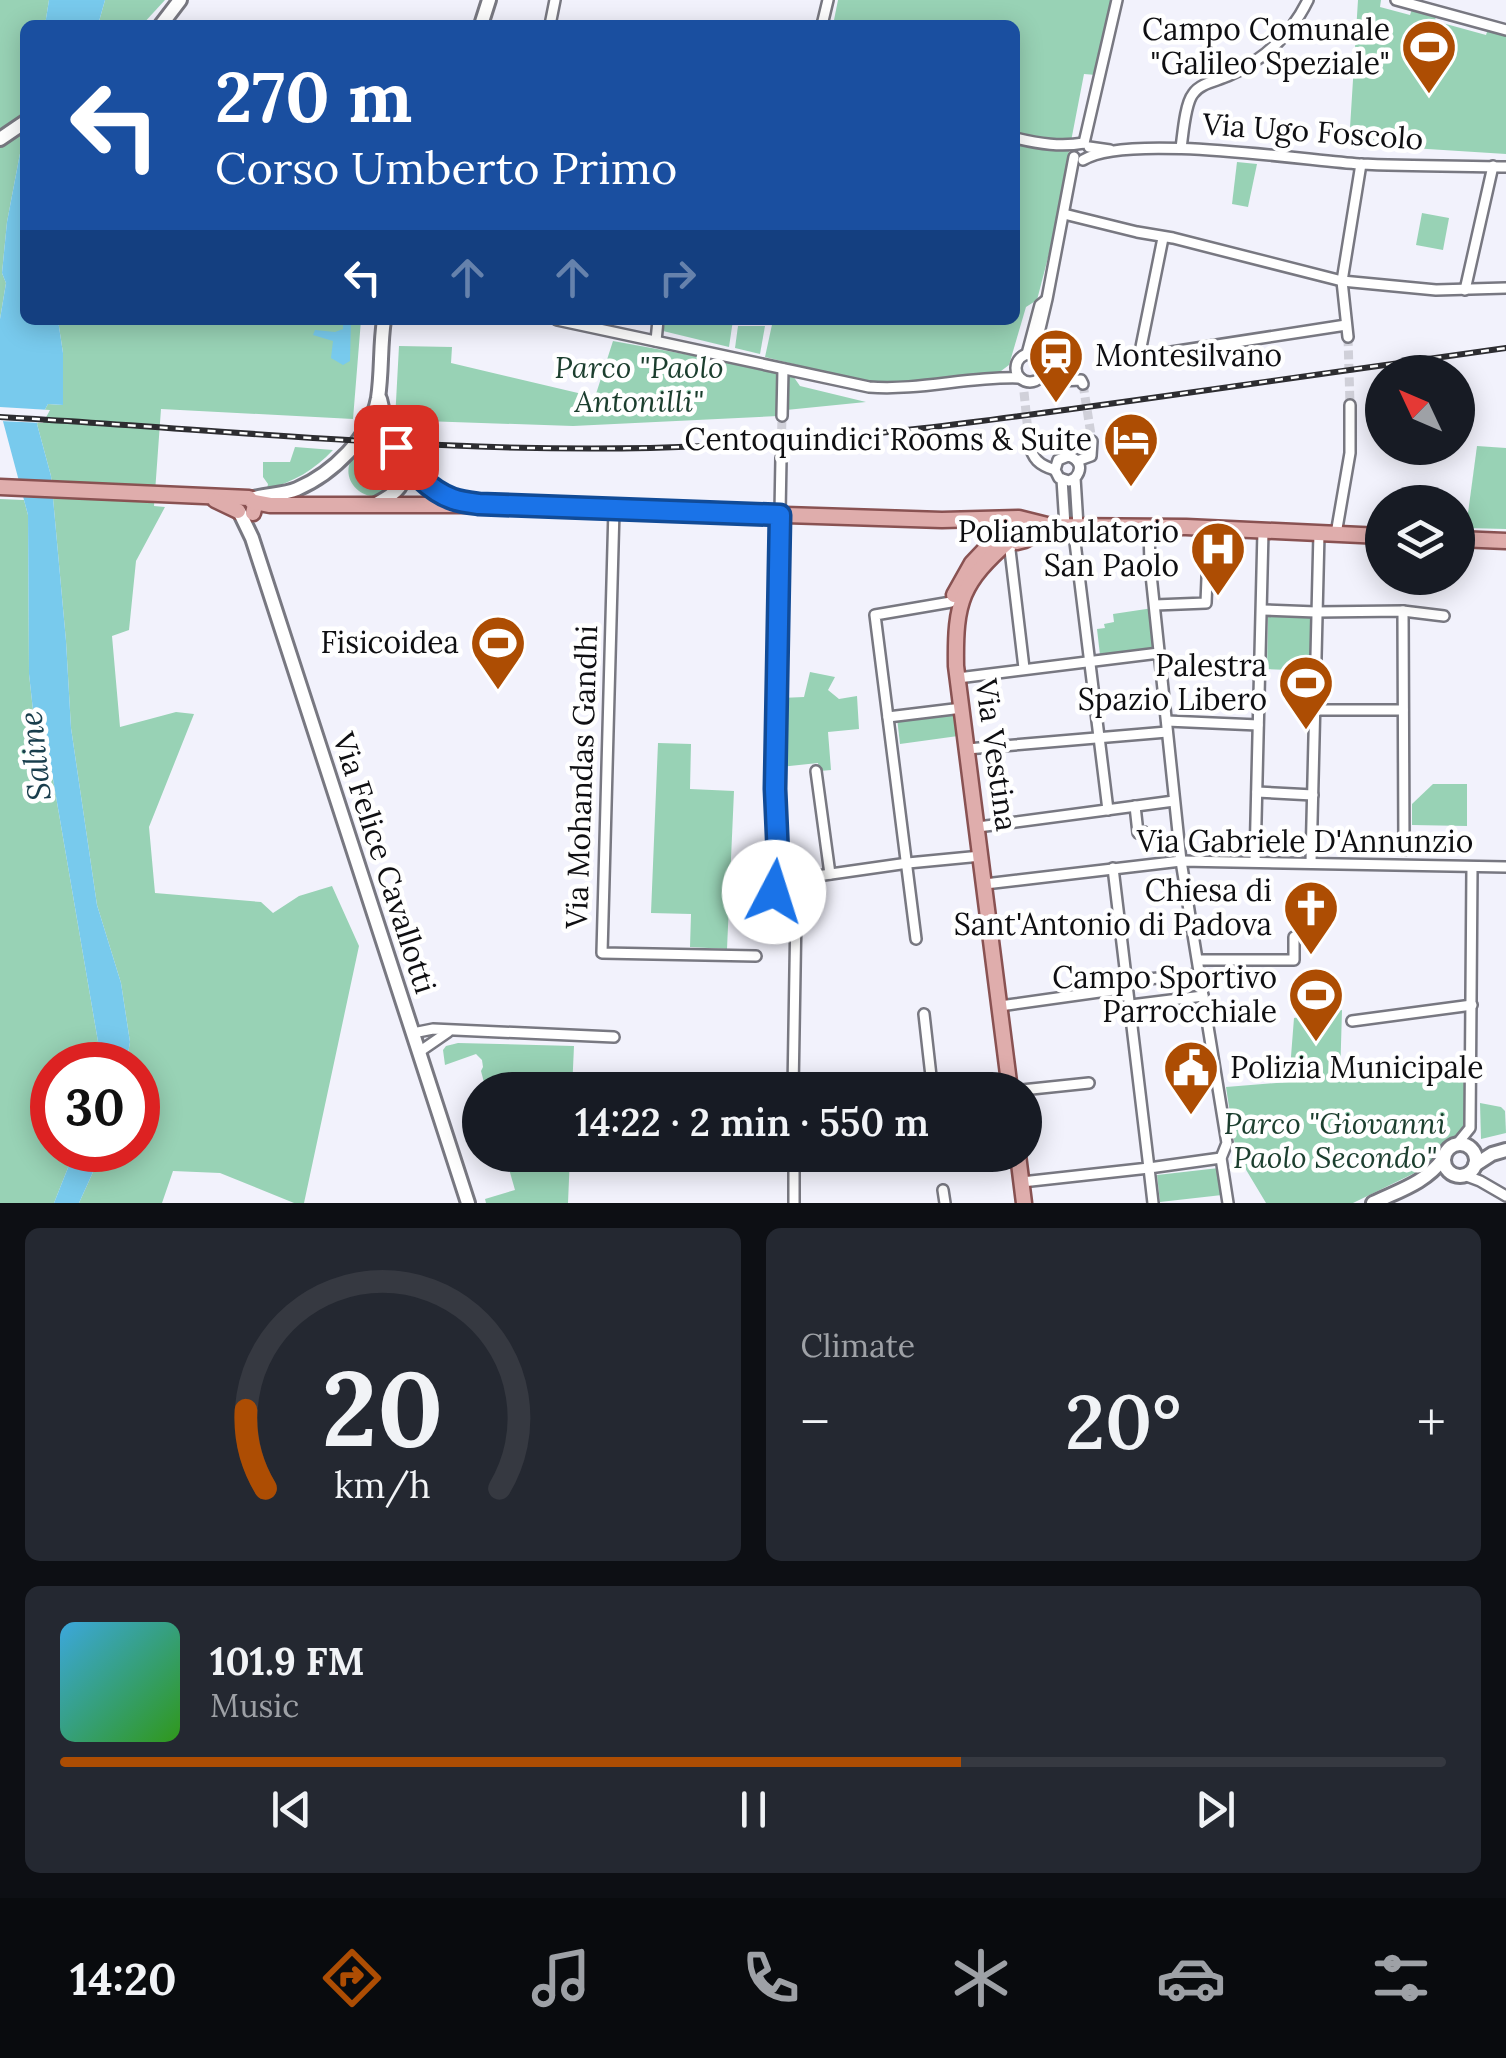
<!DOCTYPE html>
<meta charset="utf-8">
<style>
body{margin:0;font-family:Lora,serif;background:#242831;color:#f1f3f6;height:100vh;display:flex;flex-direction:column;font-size:38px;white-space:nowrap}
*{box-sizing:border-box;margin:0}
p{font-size:32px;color:#9ea1a6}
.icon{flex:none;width:55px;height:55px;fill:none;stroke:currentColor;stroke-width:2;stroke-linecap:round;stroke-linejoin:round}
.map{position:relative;height:1203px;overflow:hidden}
.panel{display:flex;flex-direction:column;gap:25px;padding:25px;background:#0d0f14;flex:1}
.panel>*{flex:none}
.banner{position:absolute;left:20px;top:20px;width:1000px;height:305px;border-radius:15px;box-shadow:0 5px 25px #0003;background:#1a4fa0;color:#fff;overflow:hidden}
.needle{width:65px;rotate:314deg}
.fabs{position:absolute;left:1365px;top:355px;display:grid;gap:20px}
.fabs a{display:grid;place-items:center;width:110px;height:110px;border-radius:50%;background:#171b24;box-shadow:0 5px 25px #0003;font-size:50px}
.speed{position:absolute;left:30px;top:1042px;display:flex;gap:20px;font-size:50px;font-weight:700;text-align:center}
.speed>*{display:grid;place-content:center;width:130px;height:130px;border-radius:50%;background:#171b24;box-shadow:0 5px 25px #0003;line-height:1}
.speed .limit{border:15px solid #d22;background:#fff;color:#111}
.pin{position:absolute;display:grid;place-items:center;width:85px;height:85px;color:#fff;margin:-42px;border-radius:20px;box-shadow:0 5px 15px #0006}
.me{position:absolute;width:110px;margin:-55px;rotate:5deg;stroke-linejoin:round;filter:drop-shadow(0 0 8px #0008)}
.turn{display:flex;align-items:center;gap:35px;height:210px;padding:0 30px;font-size:45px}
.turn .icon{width:130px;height:130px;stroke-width:2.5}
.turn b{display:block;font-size:70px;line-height:85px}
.lanes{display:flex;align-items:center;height:95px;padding:0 30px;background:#0003;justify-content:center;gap:50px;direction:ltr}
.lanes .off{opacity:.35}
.big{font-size:75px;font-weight:600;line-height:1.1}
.panel .card{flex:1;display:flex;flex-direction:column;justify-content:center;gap:15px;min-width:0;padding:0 35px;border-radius:15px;background:#242831}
.panel .dial{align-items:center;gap:0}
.dial svg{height:260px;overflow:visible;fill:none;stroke:#363941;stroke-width:7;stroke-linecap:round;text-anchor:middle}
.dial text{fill:#f1f3f6;stroke:none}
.song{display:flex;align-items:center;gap:30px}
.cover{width:120px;height:120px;border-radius:15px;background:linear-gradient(135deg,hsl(200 70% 55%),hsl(110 70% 35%))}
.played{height:10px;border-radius:5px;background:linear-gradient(90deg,#ad4d03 65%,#363941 65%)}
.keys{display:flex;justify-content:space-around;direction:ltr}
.heat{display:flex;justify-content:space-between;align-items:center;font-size:55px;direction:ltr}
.panel .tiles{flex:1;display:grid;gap:25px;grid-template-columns:1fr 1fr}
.card:last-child{grid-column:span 2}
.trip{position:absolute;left:462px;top:1072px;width:580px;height:100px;border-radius:50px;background:#171b24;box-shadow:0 5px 25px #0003;font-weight:600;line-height:100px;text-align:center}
.dock{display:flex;height:160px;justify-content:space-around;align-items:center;background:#090b0e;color:#9ea1a6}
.dock .icon{width:70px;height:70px}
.dock .current{color:#ad4d03}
.dock b{font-size:45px;color:#f1f3f6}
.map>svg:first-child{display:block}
.green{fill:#98d2b5}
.water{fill:#78caed}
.pier{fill:#f2f2fc}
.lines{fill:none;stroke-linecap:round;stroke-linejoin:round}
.street-tunnel{stroke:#d0d0d9;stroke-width:9;stroke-dasharray:9 4.5;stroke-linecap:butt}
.street-casing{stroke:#787881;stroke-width:14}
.secondary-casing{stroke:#787881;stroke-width:18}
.primary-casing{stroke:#895252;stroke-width:19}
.street{stroke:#fff;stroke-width:9}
.secondary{stroke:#fff;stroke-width:12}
.primary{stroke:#dfadac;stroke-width:14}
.rail-casing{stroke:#2d2d31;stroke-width:6}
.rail{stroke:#fff;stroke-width:2.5;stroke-dasharray:8;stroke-linecap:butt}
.route-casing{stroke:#114b97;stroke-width:25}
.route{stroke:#1a73e8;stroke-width:18}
.labels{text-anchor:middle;stroke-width:9;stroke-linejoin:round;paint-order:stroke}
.poi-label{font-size:30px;fill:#0f0f12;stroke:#fff;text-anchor:end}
.street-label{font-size:30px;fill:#0f0f12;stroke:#fff}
.park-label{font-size:30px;font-style:italic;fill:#1b3e2e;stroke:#fff}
.water-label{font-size:32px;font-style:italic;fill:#183d4c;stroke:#fff}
</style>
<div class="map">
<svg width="1506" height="1203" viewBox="0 0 1506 1203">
<rect width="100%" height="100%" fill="#f2f2fc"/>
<!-- green -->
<g class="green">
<polygon points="0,0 49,0 45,25 25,25 25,127 7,222 2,273 6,283 0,319"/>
<polygon points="105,0 165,0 142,25 98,25"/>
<polygon points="838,0 1112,0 1096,75 1084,74 1050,250 1037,300 1026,307 1009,365 997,374 882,386 765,357 773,320 1015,320 1015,25 833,25"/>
<polygon points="1358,0 1381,0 1380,7 1410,15 1412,9 1436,16 1435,21 1486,35 1488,29 1506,34 1506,154 1349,144"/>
<polygon points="1237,162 1257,164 1248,207 1232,204"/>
<polygon points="1422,213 1449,218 1443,250 1416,245"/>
<polygon points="58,320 361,320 353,419 161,409 154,506 165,507 136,561 129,630 112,636 120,727 176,712 194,714 149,827 155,893 261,902 273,913 299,896 332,886 359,946 304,1203 294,1203 220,1173 173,1171 162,1203 79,1203 103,1150 138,1150 138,1065 126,1065 130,1042 121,983 97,905 71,728 66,641 51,476 37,424 48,404 63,405 63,353"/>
<polygon points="707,320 733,320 729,347 663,331 665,322 706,324"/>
<polygon points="738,326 765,326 760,354 735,348"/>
<polygon points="613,341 777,371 778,416 573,426 395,420 399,346 452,347 451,363 595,397"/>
<polygon points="790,375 793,376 800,386 866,402 786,410 787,378"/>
<polygon points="1477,446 1506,448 1506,529 1466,528"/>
<path d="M295 447 333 450C314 470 294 482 267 489L268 484 263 477V462H290Z"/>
<path d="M364 447C371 447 382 446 388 449 400 454 404 474 396 484 373 518 323 474 364 447Z"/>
<polygon points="0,499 24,500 28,515 29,674 33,710 46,738 102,1065 52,1065 52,1150 75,1150 54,1203 0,1203"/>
<polygon points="1153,608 1155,648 1100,655 1097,629 1105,628 1104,624 1114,622 1113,614"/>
<polygon points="1268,614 1313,615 1311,689 1287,688 1288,670 1267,669"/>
<polygon points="810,672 835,677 828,690 839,699 857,696 859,729 828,732 831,770 820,771 818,763 780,767 781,698 804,697"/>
<polygon points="955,710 958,736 900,744 897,718"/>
<polygon points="658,743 691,744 690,789 734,791 727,949 690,947 691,914 651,913"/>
<polygon points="1433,784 1467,784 1467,826 1412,825 1412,804"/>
<polygon points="1342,1010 1340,1079 1464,1078 1464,1123 1460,1134 1444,1143 1440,1149 1436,1148 1433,1158 1436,1160 1429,1166 1353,1203 1266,1203 1236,1153 1226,1087 1289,1082 1294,1018"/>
<polygon points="458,1043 574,1046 572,1090 486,1090 481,1071 483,1067 482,1060 476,1054 445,1065 443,1050 446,1046"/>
<polygon points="1480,1103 1501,1107 1505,1111 1506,1133 1481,1139"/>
<polygon points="505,1155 570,1155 568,1203 486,1203 485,1199 515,1190"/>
<polygon points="1219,1168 1222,1195 1160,1202 1157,1175"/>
</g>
<!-- water -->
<g class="water">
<polygon points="49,0 105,0 98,25 45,25"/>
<polygon points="25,127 25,320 58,320 63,353 63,405 48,404 37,424 51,476 66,641 71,728 97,905 121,983 130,1042 126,1065 102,1065 46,738 33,710 29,674 28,515 0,410 0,319 6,283 2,273 7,222"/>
<polygon points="343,320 351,320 350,361 343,365 331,358 333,341 313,335 315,330 335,332 343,329"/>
<polygon points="75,1150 103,1150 79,1203 54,1203"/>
</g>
<!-- pier -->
<polygon class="pier" points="0,407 50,410 43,423 0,421"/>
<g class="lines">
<!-- street-tunnel -->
<g class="street-tunnel">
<polyline points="1348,337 1350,405"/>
<polyline points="1083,384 1092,441"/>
<polyline points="1024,392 1029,442"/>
<polyline points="781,458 782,416"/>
</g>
<!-- street casing -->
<g class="street-casing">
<g id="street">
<polyline points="1396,0 1506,30"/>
<polyline points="550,25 555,0"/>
<polyline points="822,25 828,0"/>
<path d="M1015 138C1040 144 1061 147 1084 143"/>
<polyline points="1084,143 1117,0"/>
<polyline points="1089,147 1110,150"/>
<path d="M1181 148C1183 134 1185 104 1193 94 1200 83 1217 81 1228 76 1264 60 1291 35 1308 0"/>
<path d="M1083 160C1126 133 1302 160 1359 164 1408 166 1457 166 1506 167"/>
<polyline points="1064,214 1137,232 1173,238 1342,281 1436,290 1506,288"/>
<polyline points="1163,238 1139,357 1346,325"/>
<polyline points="1465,290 1493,166"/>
<path d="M557 320 869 387C920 391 969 376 1020 378"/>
<polyline points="1348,337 1342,281 1361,164"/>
<polyline points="656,341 658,320"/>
<circle cx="1030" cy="368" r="14"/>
<polyline points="1027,354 1040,305 1045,301"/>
<polyline points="1034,354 1047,299 1074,157"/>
<polyline points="1043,374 1060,381 1081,380 1083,384"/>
<polyline points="782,416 783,369"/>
<path d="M1029 442C1032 459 1039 465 1055 470"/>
<polyline points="781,458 775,789 778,857 782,874"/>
<polyline points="1077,461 1091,456 1092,441"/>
<path d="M1075 478 1069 481 1059 478 1055 470 1058 460 1068 456C1080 459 1083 469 1075 478L1078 526"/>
<polyline points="1062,479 1065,526"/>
<polyline points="614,509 602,953 756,956"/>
<polyline points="1073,526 1108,810"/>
<polyline points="1149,527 1150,565 1181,861 1227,1143 1221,1158 1228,1203"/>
<polyline points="1336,534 1350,453 1350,405"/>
<polyline points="1013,540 1010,550 1024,668"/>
<polyline points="1155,605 1206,603 1209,528"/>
<polyline points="1262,610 1316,612 1403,611 1444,616"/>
<polyline points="1403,611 1404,850"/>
<polyline points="958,678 1159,653"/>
<polyline points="1315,710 1403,710"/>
<polyline points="888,717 962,708"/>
<polyline points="1167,721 1258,725"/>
<polyline points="967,749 1167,732"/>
<polyline points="816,771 830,874"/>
<polyline points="1257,792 1313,795"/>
<polyline points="1135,806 1138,833 1144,832"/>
<polyline points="978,827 1174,801"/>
<polyline points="1255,861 1263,531"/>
<polyline points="1311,862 1319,533"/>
<circle cx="785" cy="887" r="13"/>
<polyline points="796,879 908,863 981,856"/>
<polyline points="985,884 1181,861 1506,867"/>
<polyline points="916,939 875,615 951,602"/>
<polyline points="1198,960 1294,960 1294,937"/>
<polyline points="1127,981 1200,974"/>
<polyline points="1131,1005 1203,996"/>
<polyline points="1000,1006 1128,988"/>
<polyline points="924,1014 932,1085 969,1081 976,1086 1009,1083"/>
<polyline points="1352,1021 1472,1005"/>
<polyline points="413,1033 433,1029 614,1037"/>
<polyline points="419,1052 448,1032"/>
<polyline points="793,1090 796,911 794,896"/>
<polyline points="1022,1090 1089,1083"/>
<polyline points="1457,1144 1470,1128 1472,867"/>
<polyline points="794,1155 794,1203"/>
<polyline points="963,1162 1019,1161"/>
<polyline points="1464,1175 1480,1181 1506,1196"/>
<polyline points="1022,1182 1149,1168 1113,868"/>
<polyline points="943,1190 945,1203"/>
<polyline points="1153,1203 1149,1168 1221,1158"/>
</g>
</g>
<!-- secondary casing -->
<g class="secondary-casing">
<g id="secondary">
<polyline points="161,25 180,0"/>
<polyline points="481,25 489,0"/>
<polyline points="0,139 25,122"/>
<path d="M380 399C389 443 417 492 464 502"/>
<path d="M251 499C266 494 283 495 297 489 332 474 371 437 378 398 382 372 380 346 384 320"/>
<path d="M376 504C397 493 408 485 402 460"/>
<polyline points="240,513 252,538 468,1203"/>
<circle cx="1460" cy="1160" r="16"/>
<polyline points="1475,1165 1492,1154 1506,1150"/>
<path d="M1373 1203C1400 1190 1425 1183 1443 1159"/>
</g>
</g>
<!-- primary casing -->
<g class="primary-casing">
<g id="primary">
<polyline points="0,487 249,498 255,505 253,513"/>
<polyline points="215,500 238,511"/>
<polyline points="254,502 270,505 479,505 942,520 1019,518 1051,526 1186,527 1382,536"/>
<path d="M1014 519C1007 523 1005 530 1009 537L1017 542 1025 540 1051 526"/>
<polyline points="1458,539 1506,541"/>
<polyline points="954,595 972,563 991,543 993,536 991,529"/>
<path d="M1010 1090 956 666C955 601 961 583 1011 539"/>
<polyline points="1018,1155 1024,1203"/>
</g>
</g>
<!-- street -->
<use href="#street" class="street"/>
<!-- secondary -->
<use href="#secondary" class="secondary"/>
<!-- primary -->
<use href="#primary" class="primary"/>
<!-- rail casing -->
<g class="rail-casing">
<path id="rail" d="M0 417C235 430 471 457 706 446 851 440 994 420 1137 400 1260 382 1383 365 1506 348"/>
</g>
<!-- rail -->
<use href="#rail" class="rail"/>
</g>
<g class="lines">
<!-- route casing -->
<g class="route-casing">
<path id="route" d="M396 447C408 468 430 491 453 499 461 502 471 503 479 504L780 515 775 789 778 857 782 874 774 881V892"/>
</g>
<!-- route -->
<use href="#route" class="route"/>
</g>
<!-- icons -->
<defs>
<g id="stadium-pin" transform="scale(2.875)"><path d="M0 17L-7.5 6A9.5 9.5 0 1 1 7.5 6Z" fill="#ad4d03" stroke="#fff"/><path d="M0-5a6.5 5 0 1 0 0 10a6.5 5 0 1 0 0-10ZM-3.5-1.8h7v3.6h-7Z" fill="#fff"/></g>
<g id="station-pin" transform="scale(2.875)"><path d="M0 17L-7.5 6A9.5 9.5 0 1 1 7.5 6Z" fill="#ad4d03" stroke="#fff"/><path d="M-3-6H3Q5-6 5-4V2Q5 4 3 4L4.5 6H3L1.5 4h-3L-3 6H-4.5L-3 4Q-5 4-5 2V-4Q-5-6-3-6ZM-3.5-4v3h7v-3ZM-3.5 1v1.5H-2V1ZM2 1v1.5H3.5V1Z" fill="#fff"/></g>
<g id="hotel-pin" transform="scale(2.875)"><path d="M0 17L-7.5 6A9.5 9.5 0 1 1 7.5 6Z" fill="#ad4d03" stroke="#fff"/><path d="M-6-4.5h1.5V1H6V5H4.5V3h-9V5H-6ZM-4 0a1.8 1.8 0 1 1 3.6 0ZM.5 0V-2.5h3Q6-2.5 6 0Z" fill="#fff"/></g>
<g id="hospital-pin" transform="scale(2.875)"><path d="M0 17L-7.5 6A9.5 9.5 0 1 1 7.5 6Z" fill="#ad4d03" stroke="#fff"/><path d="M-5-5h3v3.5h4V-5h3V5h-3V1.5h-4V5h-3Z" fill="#fff"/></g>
<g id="church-pin" transform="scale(2.875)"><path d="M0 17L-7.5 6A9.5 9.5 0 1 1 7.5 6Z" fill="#ad4d03" stroke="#fff"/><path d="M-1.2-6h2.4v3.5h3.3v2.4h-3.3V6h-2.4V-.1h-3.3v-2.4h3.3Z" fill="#fff"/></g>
<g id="civic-pin" transform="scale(2.875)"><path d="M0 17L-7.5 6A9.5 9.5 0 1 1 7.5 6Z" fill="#ad4d03" stroke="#fff"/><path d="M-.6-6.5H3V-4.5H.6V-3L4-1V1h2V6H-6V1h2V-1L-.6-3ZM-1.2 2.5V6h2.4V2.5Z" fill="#fff"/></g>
</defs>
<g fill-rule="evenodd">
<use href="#stadium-pin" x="1429" y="47"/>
<use href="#station-pin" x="1056" y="356"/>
<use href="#hotel-pin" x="1131" y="440"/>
<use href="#hospital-pin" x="1218" y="549"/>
<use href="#stadium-pin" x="498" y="643"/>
<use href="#stadium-pin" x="1306" y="683"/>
<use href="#church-pin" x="1311" y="908"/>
<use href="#stadium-pin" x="1316" y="995"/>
<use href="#civic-pin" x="1191" y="1068"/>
</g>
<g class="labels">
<!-- poi labels -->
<g class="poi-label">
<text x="1390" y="40">Campo Comunale<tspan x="1390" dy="34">"Galileo Speziale"</tspan></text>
<text x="1095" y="366" text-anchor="start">Montesilvano</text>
<text x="1092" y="450">Centoquindici Rooms &amp; Suite</text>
<text x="1179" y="542">Poliambulatorio<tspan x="1179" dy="34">San Paolo</tspan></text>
<text x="459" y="653">Fisicoidea</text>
<text x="1267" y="676">Palestra<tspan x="1267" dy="34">Spazio Libero</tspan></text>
<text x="1272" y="901">Chiesa di<tspan x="1272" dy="34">Sant'Antonio di Padova</tspan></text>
<text x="1277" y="988">Campo Sportivo<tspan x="1277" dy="34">Parrocchiale</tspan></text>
<text x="1230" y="1078" text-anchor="start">Polizia Municipale</text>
</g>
<!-- street labels -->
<g class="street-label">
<text transform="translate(1313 132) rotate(4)" y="10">Via Ugo Foscolo</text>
<text transform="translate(996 755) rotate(82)" y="10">Via Vestina</text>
<text transform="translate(582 777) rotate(-88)" y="10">Via Mohandas Gandhi</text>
<text x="1305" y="852">Via Gabriele D'Annunzio</text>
<text transform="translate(384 863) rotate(72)" y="10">Via Felice Cavallotti</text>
</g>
<!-- park labels -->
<g class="park-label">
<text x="639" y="378">Parco "Paolo<tspan x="639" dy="34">Antonilli"</tspan></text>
<text x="1335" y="1134">Parco "Giovanni<tspan x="1335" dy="34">Paolo Secondo"</tspan></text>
</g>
<!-- water labels -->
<g class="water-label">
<text transform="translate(35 756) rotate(-96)" y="11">Saline</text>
</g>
</g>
</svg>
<div class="fabs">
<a><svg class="needle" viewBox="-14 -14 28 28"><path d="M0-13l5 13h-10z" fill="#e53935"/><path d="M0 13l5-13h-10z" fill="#9ea1a6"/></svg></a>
<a><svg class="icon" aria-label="layers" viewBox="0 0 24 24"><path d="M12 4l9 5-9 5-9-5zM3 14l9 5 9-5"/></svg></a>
</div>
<div class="speed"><div class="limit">30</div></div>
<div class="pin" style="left:396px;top:447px;background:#d93025"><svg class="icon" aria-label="arrive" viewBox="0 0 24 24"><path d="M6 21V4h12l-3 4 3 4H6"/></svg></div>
<svg class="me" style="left:774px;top:892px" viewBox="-20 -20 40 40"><circle r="19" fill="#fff"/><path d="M0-13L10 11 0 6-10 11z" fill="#1a73e8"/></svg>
<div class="trip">14:22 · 2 min · 550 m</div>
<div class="banner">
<div class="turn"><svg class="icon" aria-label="left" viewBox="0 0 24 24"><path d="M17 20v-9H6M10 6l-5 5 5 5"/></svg><div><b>270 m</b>Corso Umberto Primo</div></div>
<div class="lanes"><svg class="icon" aria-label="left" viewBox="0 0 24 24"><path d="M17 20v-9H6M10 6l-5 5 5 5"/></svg><svg class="icon off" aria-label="ahead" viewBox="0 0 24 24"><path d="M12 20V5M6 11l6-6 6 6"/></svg><svg class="icon off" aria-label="ahead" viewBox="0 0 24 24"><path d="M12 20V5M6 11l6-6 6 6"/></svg><svg class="icon off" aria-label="right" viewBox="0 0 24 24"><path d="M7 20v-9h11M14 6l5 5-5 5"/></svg></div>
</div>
</div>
<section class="panel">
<div class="tiles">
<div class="card dial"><svg viewBox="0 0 100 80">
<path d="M14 69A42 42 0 1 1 86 69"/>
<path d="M14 69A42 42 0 0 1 8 45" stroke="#ad4d03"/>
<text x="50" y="56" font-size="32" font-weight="700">20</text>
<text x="50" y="72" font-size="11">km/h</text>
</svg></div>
<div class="card"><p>Climate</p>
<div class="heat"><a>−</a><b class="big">20°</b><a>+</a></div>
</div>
<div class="card">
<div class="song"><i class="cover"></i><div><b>101.9 FM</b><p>Music</p></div></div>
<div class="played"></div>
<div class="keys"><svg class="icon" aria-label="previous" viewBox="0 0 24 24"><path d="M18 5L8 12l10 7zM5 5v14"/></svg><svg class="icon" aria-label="pause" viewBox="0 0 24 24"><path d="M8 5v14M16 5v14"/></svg><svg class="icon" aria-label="next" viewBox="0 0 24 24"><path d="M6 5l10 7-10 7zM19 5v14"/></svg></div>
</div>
</div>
</section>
<nav class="dock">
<b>14:20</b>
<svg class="icon current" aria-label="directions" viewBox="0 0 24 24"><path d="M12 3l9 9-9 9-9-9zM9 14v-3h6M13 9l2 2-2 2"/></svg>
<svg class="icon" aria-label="music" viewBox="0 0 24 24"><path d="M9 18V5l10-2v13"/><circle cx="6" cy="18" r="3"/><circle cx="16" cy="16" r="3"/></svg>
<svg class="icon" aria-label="phone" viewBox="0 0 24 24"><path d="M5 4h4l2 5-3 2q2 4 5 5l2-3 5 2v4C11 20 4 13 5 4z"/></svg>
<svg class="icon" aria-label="climate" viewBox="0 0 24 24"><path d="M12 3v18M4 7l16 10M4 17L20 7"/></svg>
<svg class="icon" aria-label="car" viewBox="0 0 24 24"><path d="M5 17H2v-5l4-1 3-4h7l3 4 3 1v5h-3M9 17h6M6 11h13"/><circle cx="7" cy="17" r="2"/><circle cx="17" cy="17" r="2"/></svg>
<svg class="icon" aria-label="filters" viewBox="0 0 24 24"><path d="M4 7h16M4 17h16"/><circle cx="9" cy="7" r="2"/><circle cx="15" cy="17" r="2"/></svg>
</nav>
